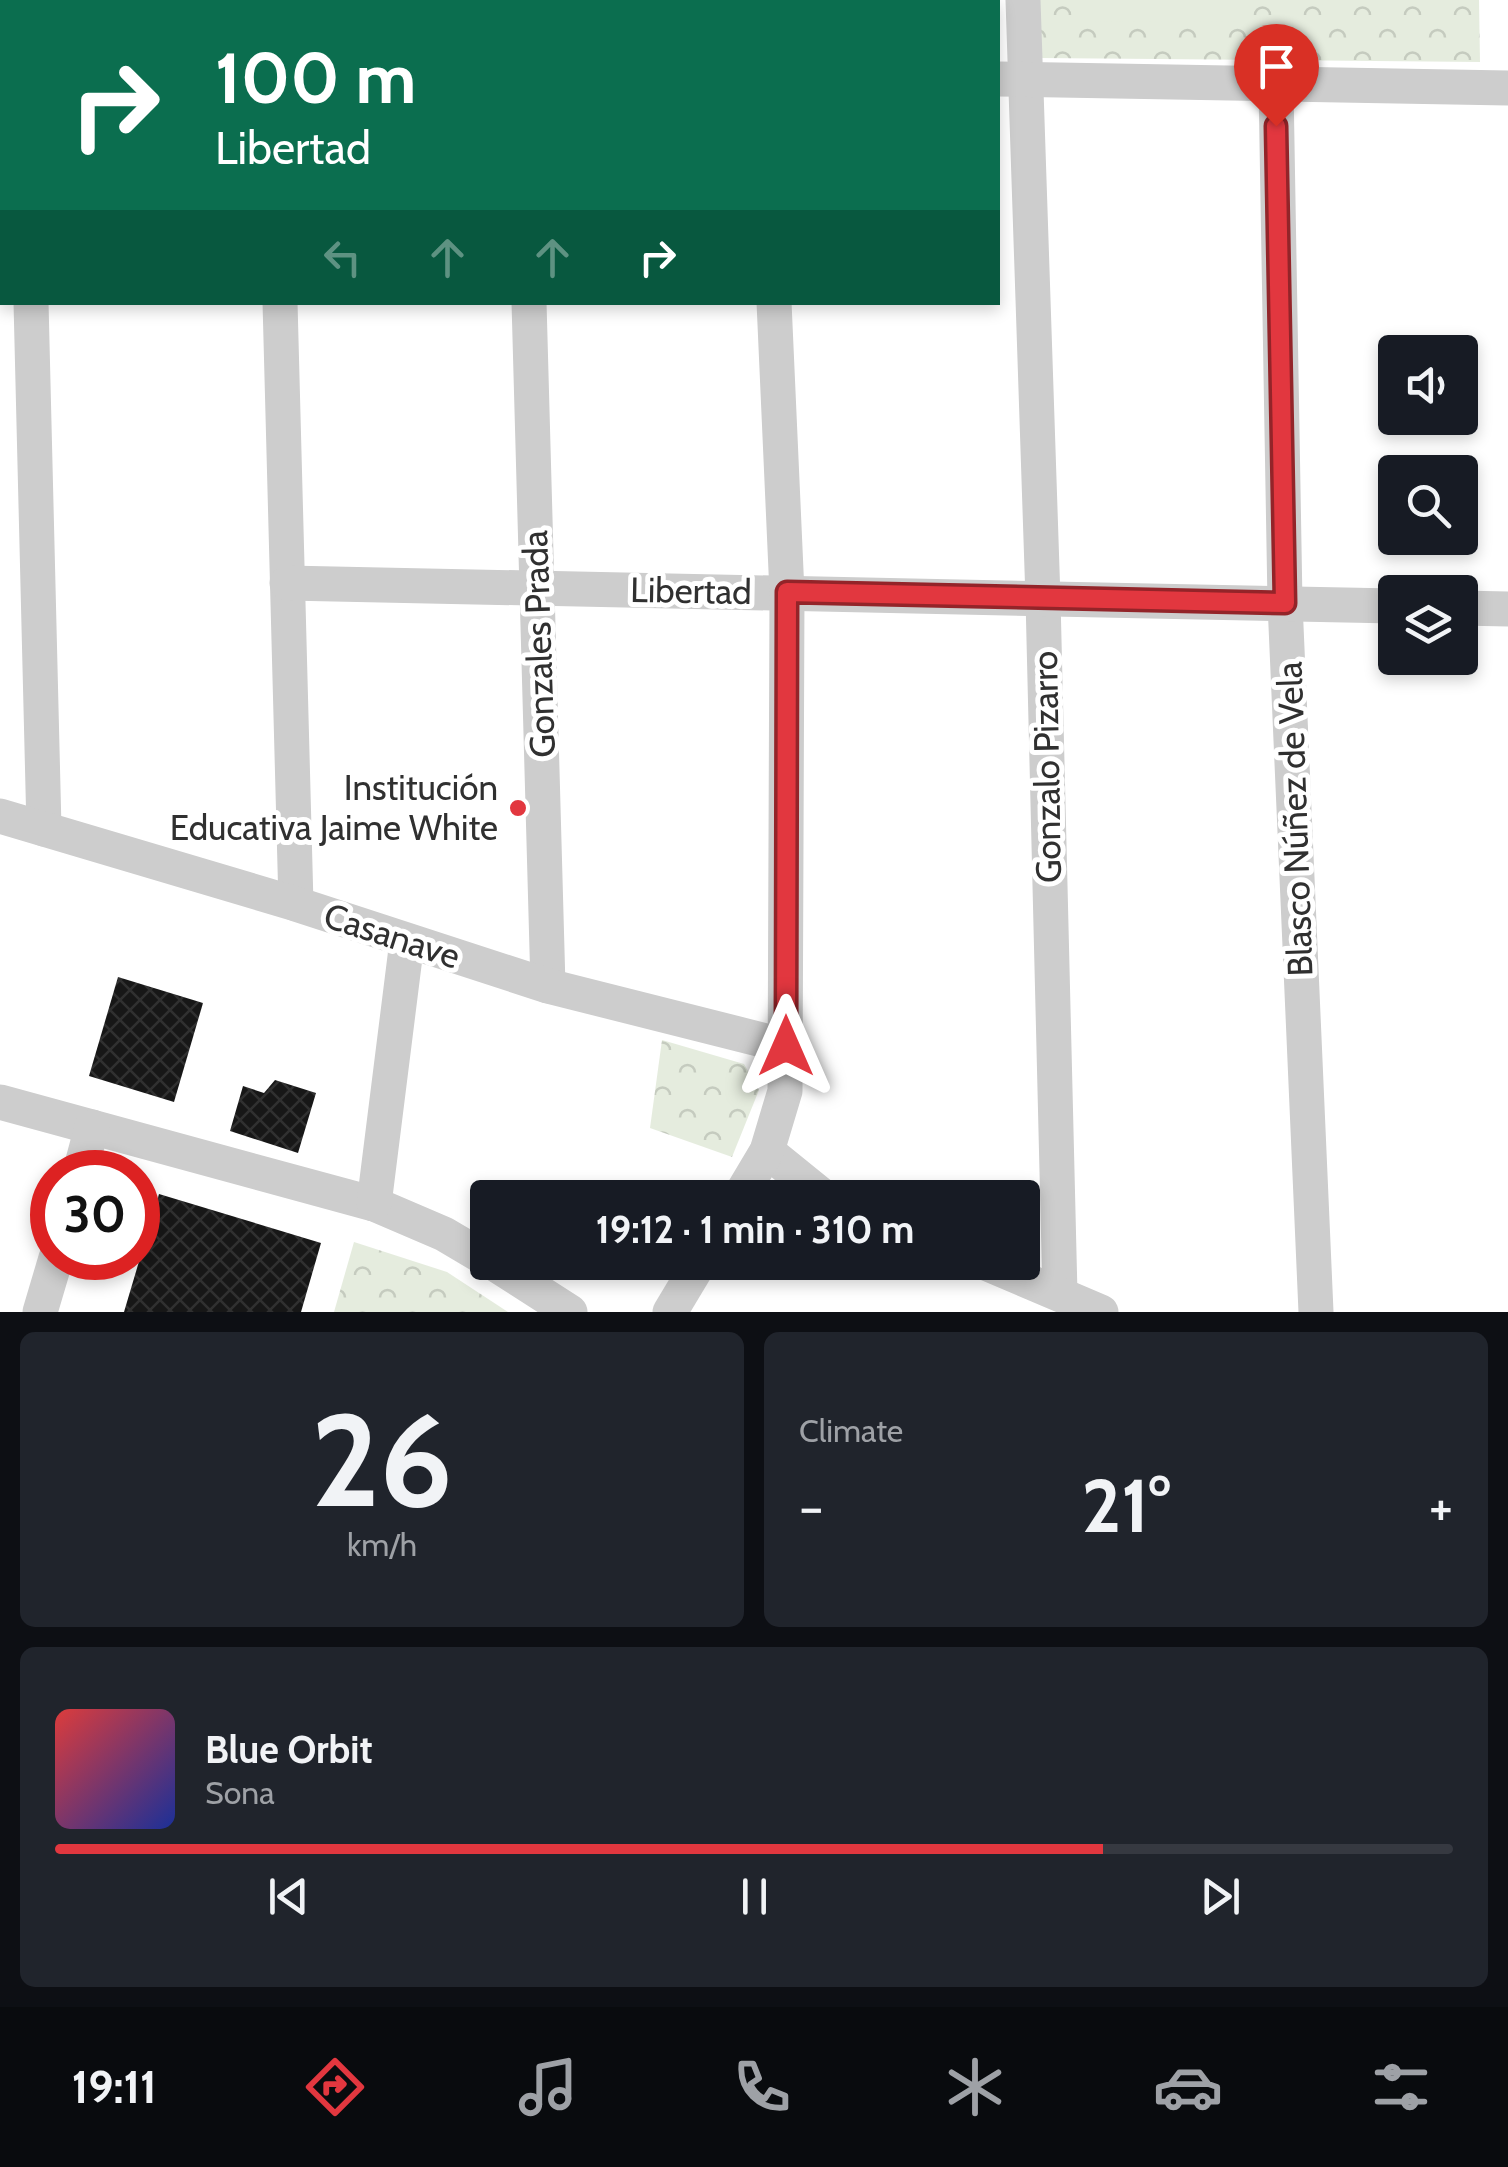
<!DOCTYPE html>
<meta charset="utf-8">
<style>
body{margin:0;font-family:Cabin,sans-serif;background:#20242c;color:#f1f3f6;height:100vh;display:flex;flex-direction:column;font-size:38px;white-space:nowrap}
*{box-sizing:border-box;margin:0}
p{font-size:32px;color:#9ea1a6}
.icon{flex:none;width:55px;height:55px;fill:none;stroke:currentColor;stroke-width:2;stroke-linecap:round;stroke-linejoin:round}
.map{position:relative;height:1312px;overflow:hidden}
.side{display:flex;flex-direction:column;gap:20px;padding:20px;background:#0d0f14;flex:1}
.side>*{flex:none}
.banner{position:absolute;left:0px;top:0px;width:1000px;height:305px;box-shadow:0 5px 15px #0003;background:#0b6e4f;color:#fff;overflow:hidden}
.buttons{position:absolute;left:1378px;top:335px;display:grid;gap:20px}
.buttons a{display:grid;place-items:center;width:100px;height:100px;border-radius:10px;background:#171b24;box-shadow:0 5px 15px #0003;font-size:50px}
.speed{position:absolute;left:30px;top:1150px;display:flex;gap:20px;font-size:50px;font-weight:700;text-align:center}
.speed>*{display:grid;place-content:center;width:130px;height:130px;border-radius:50%;background:#171b24;box-shadow:0 5px 15px #0003;line-height:1}
.speed .limit{border:15px solid #d22;background:#fff;color:#111}
.pin{position:absolute;display:grid;place-items:center;width:85px;height:85px;color:#fff;margin:-102px -42px;border-radius:50% 50% 50% 0;rotate:-45deg;box-shadow:0 0 10px #0007}
.pin .icon{rotate:45deg}
.me{position:absolute;width:110px;margin:-55px;rotate:0deg;stroke-linejoin:round;filter:drop-shadow(0 0 8px #0008)}
.turn{display:flex;align-items:center;gap:35px;height:210px;padding:0 50px;font-size:45px}
.turn .icon{width:130px;height:130px;stroke-width:2.5}
.turn b{display:block;font-size:70px;line-height:85px}
.lanes{display:flex;align-items:center;height:95px;padding:0 50px;background:#0003;justify-content:center;gap:50px;direction:ltr}
.lanes .off{opacity:.35}
.big{font-size:75px;font-weight:700;line-height:1.1}
.side .widget{flex:1;display:flex;flex-direction:column;justify-content:center;gap:15px;min-width:0;padding:0 35px;border-radius:15px;background:#20242c}
.side .dial{align-items:center;gap:0}
.dial b{font-size:130px;line-height:1}
.song{display:flex;align-items:center;gap:30px}
.cover{width:120px;height:120px;border-radius:15px;background:linear-gradient(135deg,hsl(0 70% 55%),hsl(230 70% 35%))}
.played{height:10px;border-radius:5px;background:linear-gradient(90deg,#e2373f 75%,#363941 75%)}
.keys{display:flex;justify-content:space-around;direction:ltr}
.heat{display:flex;justify-content:space-between;align-items:center;font-size:55px;direction:ltr}
.side .tiles{flex:1;display:grid;gap:20px;grid-template-columns:1fr 1fr}
.widget:last-child{grid-column:span 2}
.trip{position:absolute;left:470px;top:1180px;width:570px;height:100px;border-radius:10px;background:#171b24;box-shadow:0 5px 15px #0003;font-weight:700;line-height:100px;text-align:center}
.tab-bar{display:flex;height:160px;justify-content:space-around;align-items:center;background:#090b0e;color:#9ea1a6}
.tab-bar .icon{width:70px;height:70px}
.tab-bar .on{color:#e2373f}
.tab-bar b{font-size:45px;color:#f1f3f6}
.map>svg:first-child{display:block}
.forest{fill:url(#forest-crowns)}
.pitch{fill:#e5ecde}
.building{fill:url(#building-cross-hatch)}
.lines{fill:none;stroke-linecap:round;stroke-linejoin:round}
.minor{stroke:#cdcdcd;stroke-width:35}
.route-casing{stroke:#932429;stroke-width:25}
.route{stroke:#e2373f;stroke-width:18}
.poi-dot{fill:#e2373f;stroke:#fff;stroke-width:4}
.labels{text-anchor:middle;stroke-width:10;stroke-linejoin:round;paint-order:stroke}
.street-label{font-size:35px;fill:#303030;stroke:#fff}
.poi-label{font-size:35px;fill:#303030;stroke:#fff;text-anchor:end}
</style>
<div class="map">
<svg width="1508" height="1312" viewBox="0 0 1508 1312">
<defs>
<pattern id="forest-crowns" width="20" height="18" patternUnits="userSpaceOnUse" patternTransform="scale(2.5)"><rect width="20" height="18" fill="#e5ecde"/><path d="M2 6a3 3 0 1 1 6 0M12 15a3 3 0 1 1 6 0" fill="none" stroke="#c5cbbf"/></pattern>
<pattern id="building-cross-hatch" width="8" height="8" patternUnits="userSpaceOnUse" patternTransform="scale(2.5)"><rect width="8" height="8" fill="#171717"/><path d="M0 0l8 8M0 8l8-8" fill="none" stroke="#303030"/></pattern>
</defs>
<rect width="100%" height="100%" fill="#fff"/>
<!-- forest -->
<g class="forest">
<polygon points="1038,0 1479,0 1480,62 1039,58"/>
<polygon points="662,1040 744,1064 759,1090 732,1157 650,1128"/>
<polygon points="354,1242 447,1272 508,1312 334,1312"/>
</g>
<!-- pitch -->
<polygon class="pitch" points="1090,0 1239,0 1239,22 1090,21"/>
<!-- building -->
<g class="building">
<polygon points="118,977 203,1003 174,1102 89,1076"/>
<polygon points="275,1080 316,1093 298,1153 230,1131 243,1086 264,1093"/>
<polygon points="159,1194 321,1243 301,1312 124,1312"/>
</g>
<g class="lines">
<!-- minor -->
<g class="minor">
<polyline points="24,0 24,2"/>
<polyline points="272,0 272,2"/>
<polyline points="521,0 521,2"/>
<polyline points="764,0 764,2"/>
<polyline points="1023,0 1043,599 1060,1294"/>
<polyline points="0,63 2,63"/>
<polyline points="998,79 1508,88"/>
<polyline points="1276,86 1285,603 1316,1312"/>
<polyline points="31,302 44,829"/>
<polyline points="280,302 296,904"/>
<polyline points="529,302 548,986"/>
<polyline points="287,583 1395,606"/>
<polyline points="1460,608 1508,609"/>
<polyline points="0,816 296,904 548,986 786,1046"/>
<polyline points="0,1102 374,1204 444,1234 488,1260"/>
<polyline points="767,1151 825,1198"/>
<polyline points="80,1172 92,1127"/>
<polyline points="739,1198 767,1151 785,1091 787,593 774,302"/>
<polyline points="374,1204 407,941"/>
<polyline points="492,1262 570,1312"/>
<polyline points="983,1262 1101,1312"/>
<polyline points="40,1312 56,1258"/>
<polyline points="670,1312 700,1262"/>
</g>
</g>
<g class="lines">
<!-- route casing -->
<g class="route-casing">
<polyline id="route" points="786,1046 787,592 1285,603 1276,126"/>
</g>
<!-- route -->
<use href="#route" class="route"/>
</g>
<!-- markers -->
<circle class="poi-dot" cx="518" cy="808" r="10"/>
<g class="labels">
<!-- street labels -->
<g class="street-label">
<text transform="translate(691 591) rotate(1)" y="12">Libertad</text>
<text transform="translate(539 644) rotate(-92)" y="12">Gonzales Prada</text>
<text transform="translate(1047 767) rotate(-91)" y="12">Gonzalo Pizarro</text>
<text transform="translate(1295 819) rotate(-92)" y="12">Blasco Núñez de Vela</text>
<text transform="translate(392 936) rotate(18)" y="12">Casanave</text>
</g>
<!-- poi labels -->
<g class="poi-label">
<text x="498" y="800">Institución<tspan x="498" dy="40">Educativa Jaime White</tspan></text>
</g>
</g>
</svg>
<div class="buttons">
<a><svg class="icon" aria-label="sound" viewBox="0 0 24 24"><path d="M4 9h4l5-4v14l-5-4H4zM17 9q2 3 0 6"/></svg></a>
<a><svg class="icon" aria-label="search" viewBox="0 0 24 24"><circle cx="10" cy="10" r="6"/><path d="M15 15l6 6"/></svg></a>
<a><svg class="icon" aria-label="layers" viewBox="0 0 24 24"><path d="M12 4l9 5-9 5-9-5zM3 14l9 5 9-5"/></svg></a>
</div>
<div class="speed"><div class="limit">30</div></div>
<div class="pin" style="left:1276px;top:126px;background:#d93025"><svg class="icon" aria-label="arrive" viewBox="0 0 24 24"><path d="M6 21V4h12l-3 4 3 4H6"/></svg></div>
<svg class="me" style="left:786px;top:1046px" viewBox="-20 -20 40 40"><path d="M0-17L14 15 0 8-14 15z" fill="#e2373f" stroke="#fff" stroke-width="4"/></svg>
<div class="trip">19:12 · 1 min · 310 m</div>
<div class="banner">
<div class="turn"><svg class="icon" aria-label="right" viewBox="0 0 24 24"><path d="M7 20v-9h11M14 6l5 5-5 5"/></svg><div><b>100 m</b>Libertad</div></div>
<div class="lanes"><svg class="icon off" aria-label="left" viewBox="0 0 24 24"><path d="M17 20v-9H6M10 6l-5 5 5 5"/></svg><svg class="icon off" aria-label="ahead" viewBox="0 0 24 24"><path d="M12 20V5M6 11l6-6 6 6"/></svg><svg class="icon off" aria-label="ahead" viewBox="0 0 24 24"><path d="M12 20V5M6 11l6-6 6 6"/></svg><svg class="icon" aria-label="right" viewBox="0 0 24 24"><path d="M7 20v-9h11M14 6l5 5-5 5"/></svg></div>
</div>
</div>
<section class="side">
<div class="tiles">
<div class="widget dial"><b>26</b><p>km/h</p></div>
<div class="widget"><p>Climate</p>
<div class="heat"><a>−</a><b class="big">21°</b><a>+</a></div>
</div>
<div class="widget">
<div class="song"><i class="cover"></i><div><b>Blue Orbit</b><p>Sona</p></div></div>
<div class="played"></div>
<div class="keys"><svg class="icon" aria-label="previous" viewBox="0 0 24 24"><path d="M18 5L8 12l10 7zM5 5v14"/></svg><svg class="icon" aria-label="pause" viewBox="0 0 24 24"><path d="M8 5v14M16 5v14"/></svg><svg class="icon" aria-label="next" viewBox="0 0 24 24"><path d="M6 5l10 7-10 7zM19 5v14"/></svg></div>
</div>
</div>
</section>
<nav class="tab-bar">
<b>19:11</b>
<svg class="icon on" aria-label="directions" viewBox="0 0 24 24"><path d="M12 3l9 9-9 9-9-9zM9 14v-3h6M13 9l2 2-2 2"/></svg>
<svg class="icon" aria-label="music" viewBox="0 0 24 24"><path d="M9 18V5l10-2v13"/><circle cx="6" cy="18" r="3"/><circle cx="16" cy="16" r="3"/></svg>
<svg class="icon" aria-label="phone" viewBox="0 0 24 24"><path d="M5 4h4l2 5-3 2q2 4 5 5l2-3 5 2v4C11 20 4 13 5 4z"/></svg>
<svg class="icon" aria-label="climate" viewBox="0 0 24 24"><path d="M12 3v18M4 7l16 10M4 17L20 7"/></svg>
<svg class="icon" aria-label="car" viewBox="0 0 24 24"><path d="M5 17H2v-5l4-1 3-4h7l3 4 3 1v5h-3M9 17h6M6 11h13"/><circle cx="7" cy="17" r="2"/><circle cx="17" cy="17" r="2"/></svg>
<svg class="icon" aria-label="filters" viewBox="0 0 24 24"><path d="M4 7h16M4 17h16"/><circle cx="9" cy="7" r="2"/><circle cx="15" cy="17" r="2"/></svg>
</nav>
